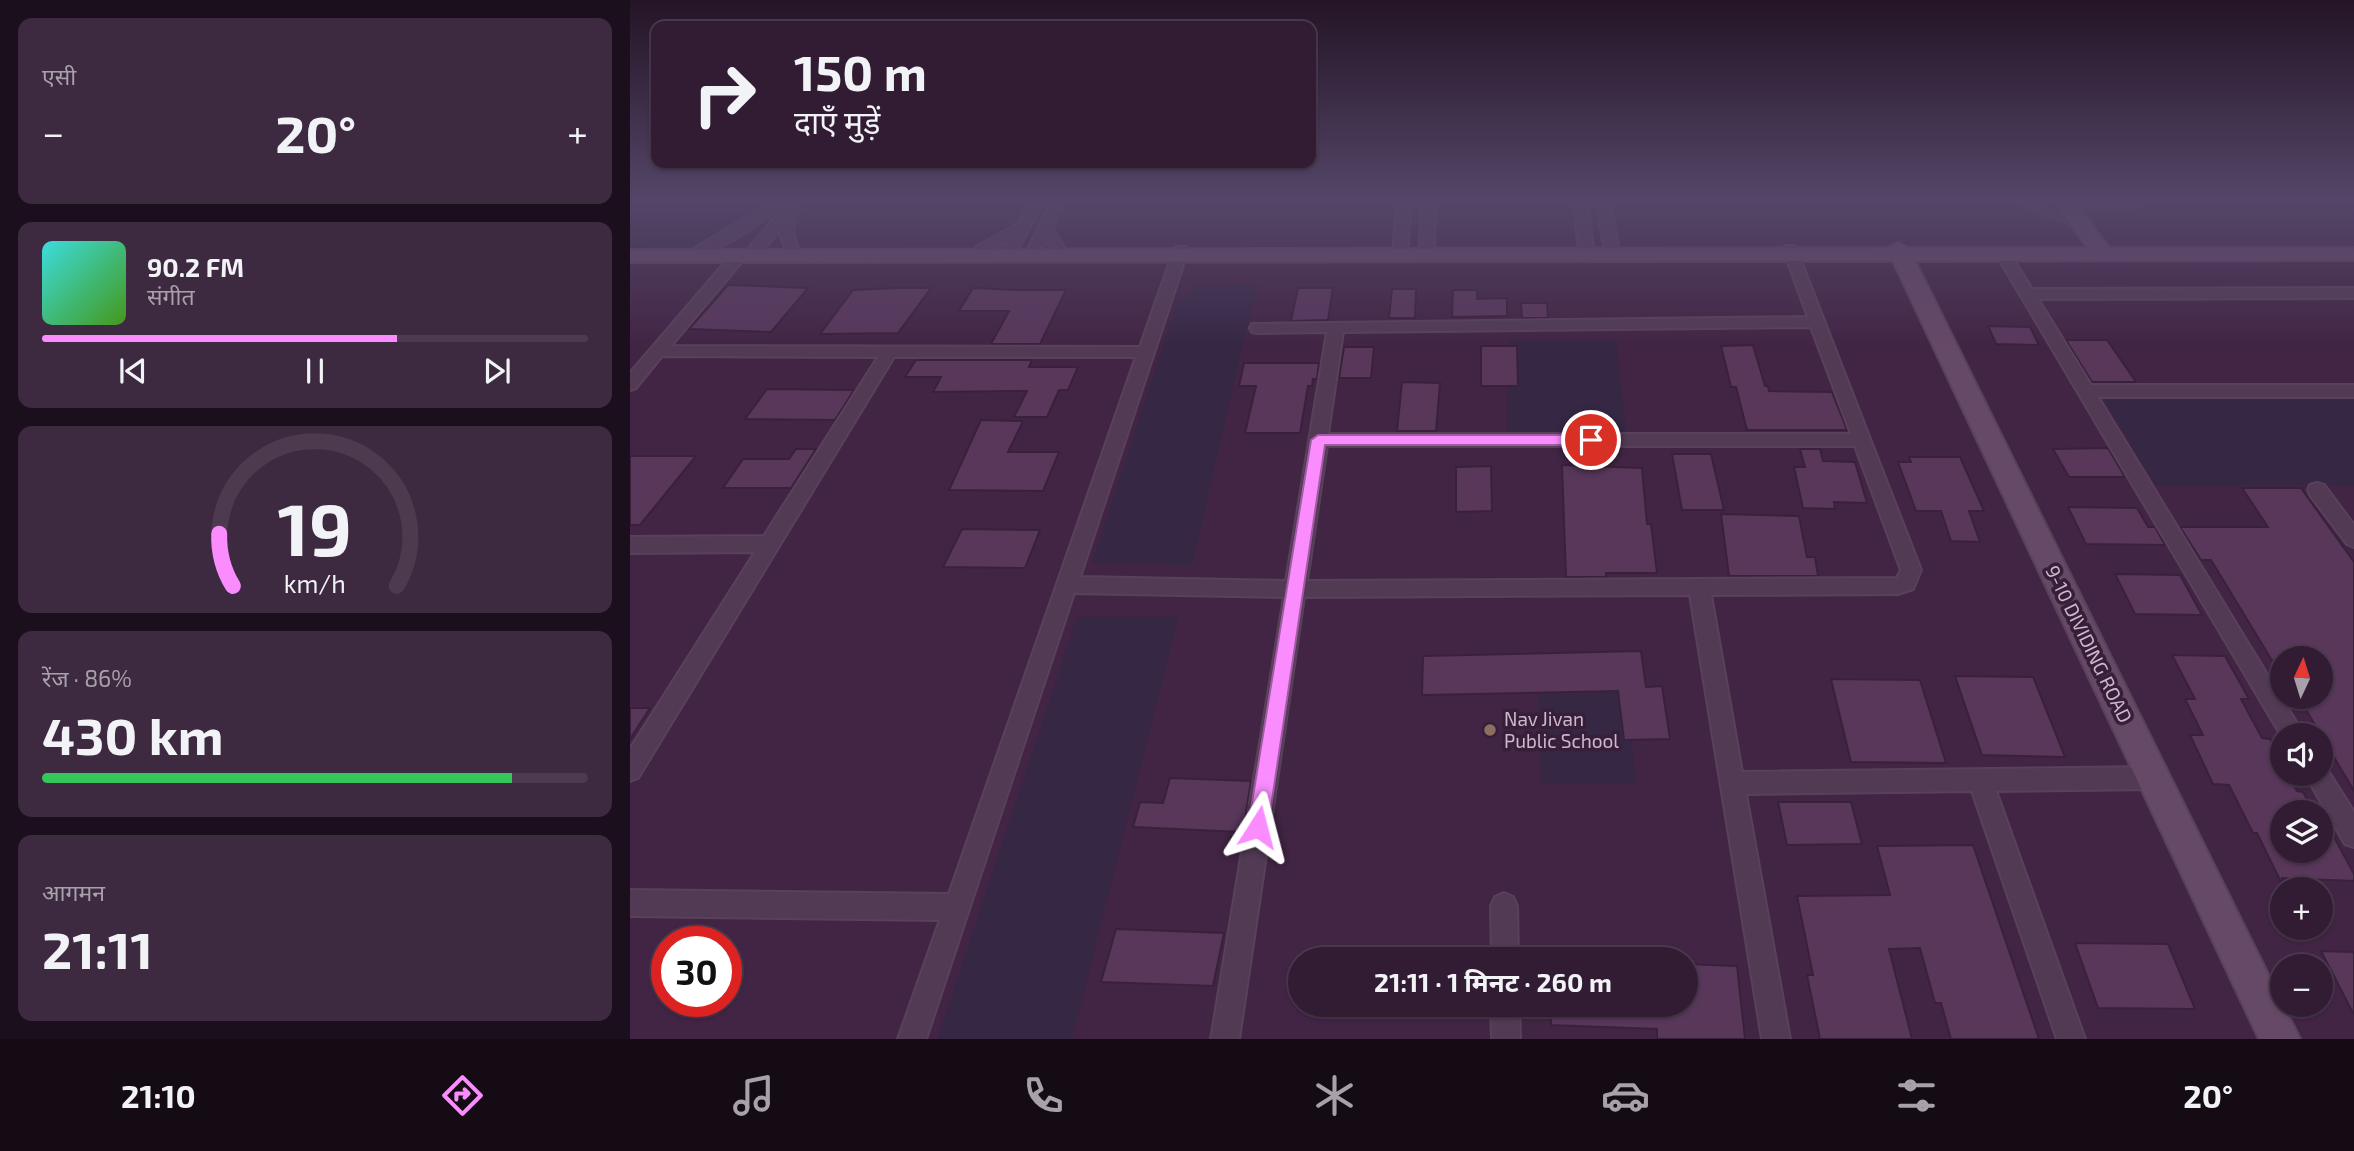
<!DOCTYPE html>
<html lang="hi">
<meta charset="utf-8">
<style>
body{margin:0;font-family:"Exo 2","Noto Sans Devanagari",sans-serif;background:#3d2940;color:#f1f3f6;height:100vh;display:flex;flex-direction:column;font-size:26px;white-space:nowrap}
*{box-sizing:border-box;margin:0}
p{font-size:23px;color:#a8a1ac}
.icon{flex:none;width:38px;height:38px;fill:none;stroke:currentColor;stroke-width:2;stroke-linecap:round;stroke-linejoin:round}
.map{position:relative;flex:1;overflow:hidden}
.sheet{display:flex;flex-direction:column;gap:18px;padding:18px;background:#1c0f1d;width:630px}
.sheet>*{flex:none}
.guide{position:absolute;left:21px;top:21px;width:665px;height:147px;border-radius:14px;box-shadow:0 2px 5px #0004,0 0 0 2px #4d3a4f;background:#321c34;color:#f1f3f6;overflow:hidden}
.needle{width:46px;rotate:4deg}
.buttons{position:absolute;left:1640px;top:646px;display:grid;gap:14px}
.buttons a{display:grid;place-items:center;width:63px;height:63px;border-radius:50%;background:#321c34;box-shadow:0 2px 5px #0004,0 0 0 2px #4d3a4f;font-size:35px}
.speed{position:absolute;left:21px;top:926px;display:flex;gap:14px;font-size:35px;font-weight:700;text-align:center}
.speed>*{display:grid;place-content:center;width:91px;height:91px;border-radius:50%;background:#321c34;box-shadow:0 2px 5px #0004,0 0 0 2px #4d3a4f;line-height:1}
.speed .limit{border:10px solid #d22;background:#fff;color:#111}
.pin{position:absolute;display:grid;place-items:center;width:60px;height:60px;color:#fff;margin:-30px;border:4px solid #fff;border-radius:50%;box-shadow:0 2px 7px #0007}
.me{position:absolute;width:77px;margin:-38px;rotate:9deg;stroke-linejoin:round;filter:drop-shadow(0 0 5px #0008)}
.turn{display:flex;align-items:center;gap:24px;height:147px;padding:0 28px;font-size:32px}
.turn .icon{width:91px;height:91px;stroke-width:2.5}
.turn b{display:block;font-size:49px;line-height:60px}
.big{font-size:52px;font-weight:700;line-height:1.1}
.sheet .card{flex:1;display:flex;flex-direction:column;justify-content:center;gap:10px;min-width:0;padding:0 24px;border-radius:14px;background:#3d2940}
.sheet .dial{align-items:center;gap:0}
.dial svg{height:182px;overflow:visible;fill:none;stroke:#4d3a4f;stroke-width:7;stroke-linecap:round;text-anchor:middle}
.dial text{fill:#f1f3f6;stroke:none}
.song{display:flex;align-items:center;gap:21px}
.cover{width:84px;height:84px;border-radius:10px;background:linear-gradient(135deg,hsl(180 70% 55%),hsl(100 70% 35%))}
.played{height:7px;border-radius:4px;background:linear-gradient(90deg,#fa8cfe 65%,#4d3a4f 65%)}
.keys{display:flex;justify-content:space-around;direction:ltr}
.heat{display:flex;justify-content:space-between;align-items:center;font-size:38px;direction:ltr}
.charge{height:10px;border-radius:5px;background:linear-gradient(90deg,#34c759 86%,#4d3a4f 0)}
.trip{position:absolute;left:658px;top:947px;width:410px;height:70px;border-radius:35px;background:#321c34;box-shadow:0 2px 5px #0004,0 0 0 2px #4d3a4f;font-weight:700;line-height:70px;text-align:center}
.menu{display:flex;height:112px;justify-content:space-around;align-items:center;background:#140b15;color:#a8a1ac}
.menu .icon{width:49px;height:49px}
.menu .current{color:#fa8cfe}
.menu b{font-size:32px;color:#f1f3f6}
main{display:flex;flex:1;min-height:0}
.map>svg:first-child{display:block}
.green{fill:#362845}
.building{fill:#58375b;stroke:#3a213b;stroke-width:2}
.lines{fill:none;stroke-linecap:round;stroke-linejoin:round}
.lane-casing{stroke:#59415a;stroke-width:10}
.street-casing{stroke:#59415a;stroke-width:4}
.secondary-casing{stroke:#59415a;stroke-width:4}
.lane{stroke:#523a54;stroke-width:8}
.street{fill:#523a54;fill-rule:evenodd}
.secondary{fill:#664867;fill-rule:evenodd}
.route{fill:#fa8cfe;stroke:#a25ba5;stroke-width:2}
.education-dot{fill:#8d6e63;stroke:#381f39;stroke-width:2.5}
.labels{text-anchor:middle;stroke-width:7;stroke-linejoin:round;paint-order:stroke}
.street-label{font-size:19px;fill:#cdb8cd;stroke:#381f39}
.poi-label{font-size:19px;fill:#cdb8cd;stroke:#381f39;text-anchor:start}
</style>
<main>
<section class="sheet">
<div class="card"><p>एसी</p>
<div class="heat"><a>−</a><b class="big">20°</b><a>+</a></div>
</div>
<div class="card">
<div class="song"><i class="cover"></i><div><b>90.2 FM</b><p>संगीत</p></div></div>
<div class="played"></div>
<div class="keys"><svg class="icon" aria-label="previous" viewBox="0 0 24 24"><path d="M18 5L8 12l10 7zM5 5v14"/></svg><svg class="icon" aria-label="pause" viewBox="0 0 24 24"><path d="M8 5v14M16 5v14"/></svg><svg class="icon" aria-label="next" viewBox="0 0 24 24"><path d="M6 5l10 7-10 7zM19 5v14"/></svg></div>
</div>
<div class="card dial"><svg viewBox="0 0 100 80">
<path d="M14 69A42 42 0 1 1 86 69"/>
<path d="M14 69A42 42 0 0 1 8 46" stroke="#fa8cfe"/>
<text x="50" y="56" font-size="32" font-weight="700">19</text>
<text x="50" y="72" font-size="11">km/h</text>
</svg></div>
<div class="card"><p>रेंज · 86%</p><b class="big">430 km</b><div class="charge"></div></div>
<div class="card"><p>आगमन</p><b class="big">21:11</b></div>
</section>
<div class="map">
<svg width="1724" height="1039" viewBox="0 0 1724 1039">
<rect width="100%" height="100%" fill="#422545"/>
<!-- green -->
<g class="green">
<polygon points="4,201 125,201 106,222 60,246 0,247 0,209"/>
<polygon points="627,285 562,565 462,564 546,305 564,287"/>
<polygon points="877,339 986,339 997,435 877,434"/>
<polygon points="1474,400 1724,400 1724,486 1526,486"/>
<polygon points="447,617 548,617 442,1039 307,1039"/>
<polygon points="988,691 994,740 1002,740 1007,784 911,783 908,692"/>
</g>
<!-- building -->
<g class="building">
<polygon points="98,285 178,288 141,332 59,329"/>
<polygon points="267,288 301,288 268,333 190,334 223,290"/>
<polygon points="343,288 388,290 436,290 410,344 361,344 379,311 329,311"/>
<polygon points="668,288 703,288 698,320 661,321"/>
<polygon points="762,289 786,289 785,318 759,318"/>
<polygon points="823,290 847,290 847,299 877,298 877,316 822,317"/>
<polygon points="891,303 917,303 918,318 892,318"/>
<polygon points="1358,326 1400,327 1409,345 1366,344"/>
<polygon points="1436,340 1477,340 1506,382 1462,382"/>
<polygon points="1123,345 1135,386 1138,386 1139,391 1202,392 1217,430 1117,430 1106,387 1101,387 1091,346"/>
<polygon points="851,346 887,346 888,386 851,386"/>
<polygon points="714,347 744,347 741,378 709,378"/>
<polygon points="286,360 402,360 399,367 448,367 438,390 429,390 417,417 384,417 397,391 303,392 311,377 275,377"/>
<polygon points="614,363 689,363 687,379 683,379 682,386 678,386 670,433 615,433 626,386 609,386"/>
<polygon points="772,382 810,383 806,431 767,431"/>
<polygon points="137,389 224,390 205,420 115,419"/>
<polygon points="351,420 393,421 378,452 429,452 413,491 319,490"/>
<polygon points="1478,448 1495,477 1439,477 1423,449"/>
<polygon points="166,449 186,449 161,488 93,488 113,459 159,459"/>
<polygon points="1170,449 1190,449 1193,461 1225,462 1237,503 1204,502 1205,509 1173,508 1164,467 1175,467"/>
<polygon points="1042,454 1081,454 1094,510 1052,510"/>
<polygon points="0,456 66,456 10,525 0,525"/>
<polygon points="1279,457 1330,457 1354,511 1339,511 1350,542 1321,541 1311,511 1286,511 1268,462 1281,462"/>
<polygon points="932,465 1012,468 1017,524 1021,524 1027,573 976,573 976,577 936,577"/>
<polygon points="861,466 862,511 826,512 826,467"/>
<polygon points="1612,488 1671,488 1724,562 1724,791 1668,696 1690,696 1690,658 1652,658 1652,677 1581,560 1571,560 1550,527 1638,527"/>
<polygon points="1438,507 1507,508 1518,527 1525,527 1535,545 1456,544"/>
<polygon points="1091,514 1169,516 1177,557 1185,557 1188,576 1099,576"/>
<polygon points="332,529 410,530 395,568 313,567"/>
<polygon points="1485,574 1550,575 1572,615 1505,614"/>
<polygon points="1011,651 1016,687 1032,686 1040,739 994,740 988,691 792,695 793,656"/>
<polygon points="1542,655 1595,656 1619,699 1611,699 1632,738 1640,739 1652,762 1652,774 1658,774 1667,791 1673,792 1684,812 1652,812 1652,850 1690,850 1690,837 1704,837 1724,874 1724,881 1652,878 1652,884 1627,833 1623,833 1599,785 1583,784 1560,735 1573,735 1555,699 1565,699"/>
<polygon points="1325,676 1403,677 1435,757 1352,755"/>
<polygon points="1201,679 1290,680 1316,763 1221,762"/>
<polygon points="0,708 20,708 0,739"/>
<polygon points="540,778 621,781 613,832 503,827 510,802 533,803"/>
<polygon points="1148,802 1221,802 1232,844 1157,845"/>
<polygon points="1343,845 1409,1039 1321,1039 1311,1003 1305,1003 1290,948 1259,949 1282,1039 1190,1039 1177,975 1183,975 1167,896 1260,895 1247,846"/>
<polygon points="486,929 594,933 583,986 471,982"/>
<polygon points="1445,943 1538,944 1565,1009 1468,1008"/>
<polygon points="1691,951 1724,952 1724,1015"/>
<polygon points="1055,964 1107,966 1115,1039 1027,1039 1027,1029 921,1025 921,1004 1055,1004"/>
</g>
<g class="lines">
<!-- lane casing -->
<g class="lane-casing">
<g id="lane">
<polyline points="1390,201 1448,224"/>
<polyline points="1438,206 1493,205 1516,201"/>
</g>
</g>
<!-- street casing -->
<g class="street-casing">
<g id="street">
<path d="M143 201 148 202V208C131 221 86 258 64 253L62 250Z"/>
<path d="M159 201H173C162 216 160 233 169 250L167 253H157L149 231 125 260 114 259 41 346 510 347 544 250 546 247H556L558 250 450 577 656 581 697 332 628 333 622 332 620 328 622 324 1178 317 1153 249 1155 246H1165L1291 570 1283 589 1268 594 1081 595 1112 772 1524 767 1532 770 1536 778 1532 786 1524 789 1366 791 1455 1039H1427L1342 791 1116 794 1160 1039H1132L1060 595 674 597 609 1039H581L654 597 444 593 296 1039H268L310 920 0 916V890L319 894 506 357H264L8 778 0 781V749L125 552 0 553V537L134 536 248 357 32 356 6 388 0 390V373L103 253 114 254ZM1181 327 1221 434H698L713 332ZM697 446H1225L1271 570 1267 578 677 581Z"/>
<polygon points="400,201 414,201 382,260 372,260 370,257 379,240 356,253 346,253 344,250 346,247 388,224"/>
<polygon points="422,201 436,201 422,228 436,250 434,253 424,253 416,241 406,260 396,260 394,257"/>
<polygon points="767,201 781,201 777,256 770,260 763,256"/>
<polygon points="791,201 805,201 804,256 797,260 790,256"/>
<polygon points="943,201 957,201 964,256 962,259 957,260 950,256"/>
<polygon points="966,201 980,201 990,256 988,259 983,260 976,256"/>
<polygon points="1373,250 1378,251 1402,289 1724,288 1724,298 1408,299 1461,385 1724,385 1724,397 1468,397 1674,735 1652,735 1652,737 1366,254"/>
<polygon points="1687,483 1694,485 1724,525 1724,547 1717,544 1680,495 1678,490 1680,485"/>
<polygon points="1690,764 1695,766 1724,812 1724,847 1715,844 1675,774 1690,774"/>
<polygon points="874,893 883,897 887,906 888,959 862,959 861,906 865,897"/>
<polygon points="861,1004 889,1004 890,1039 862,1039"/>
</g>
</g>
<!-- secondary casing -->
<g class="secondary-casing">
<polygon id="secondary" points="1424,201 1444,201 1479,248 1724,248 1724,260 1285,261 1670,1039 1629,1039 1263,261 0,262 0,250 1258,248 1268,243 1278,248 1458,248"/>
</g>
<!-- lane -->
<use href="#lane" class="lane"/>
<!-- street -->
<use href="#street" class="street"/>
<!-- secondary -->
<use href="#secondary" class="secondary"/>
</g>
<!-- sky -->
<linearGradient id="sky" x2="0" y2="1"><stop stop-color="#241426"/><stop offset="0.58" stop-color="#544668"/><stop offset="1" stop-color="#544668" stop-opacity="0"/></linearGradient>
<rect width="1724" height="346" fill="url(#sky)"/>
<!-- route -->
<polygon class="route" points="688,435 961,435 968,440 961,445 695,445 638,827 635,834 628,837 621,834 618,827 681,440"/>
<!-- markers -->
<circle class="education-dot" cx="860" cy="730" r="7"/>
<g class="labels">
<!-- street labels -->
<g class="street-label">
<text transform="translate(1459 644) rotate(64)" y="7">9-10 DIVIDING ROAD</text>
</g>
<!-- poi labels -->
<g class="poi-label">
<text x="874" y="726">Nav Jivan<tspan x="874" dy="22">Public School</tspan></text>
</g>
</g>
</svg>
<div class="buttons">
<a><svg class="needle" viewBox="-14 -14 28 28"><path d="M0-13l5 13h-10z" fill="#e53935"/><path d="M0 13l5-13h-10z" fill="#a8a1ac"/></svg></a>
<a><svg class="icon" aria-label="sound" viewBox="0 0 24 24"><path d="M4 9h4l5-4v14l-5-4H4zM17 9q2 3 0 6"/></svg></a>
<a><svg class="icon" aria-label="layers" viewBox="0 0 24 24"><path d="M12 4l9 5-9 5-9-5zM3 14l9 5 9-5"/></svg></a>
<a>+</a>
<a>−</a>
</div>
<div class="speed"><div class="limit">30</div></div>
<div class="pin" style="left:961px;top:440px;background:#d93025"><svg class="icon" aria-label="arrive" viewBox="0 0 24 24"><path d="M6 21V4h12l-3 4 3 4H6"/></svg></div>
<svg class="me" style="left:628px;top:827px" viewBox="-20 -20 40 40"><path d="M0-17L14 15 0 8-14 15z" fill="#fa8cfe" stroke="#fff" stroke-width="4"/></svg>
<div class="trip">21:11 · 1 मिनट · 260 m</div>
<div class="guide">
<div class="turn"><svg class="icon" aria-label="right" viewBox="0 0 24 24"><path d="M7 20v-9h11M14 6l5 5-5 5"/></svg><div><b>150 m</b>दाएँ मुड़ें</div></div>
</div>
</div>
</main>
<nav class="menu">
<b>21:10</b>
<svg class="icon current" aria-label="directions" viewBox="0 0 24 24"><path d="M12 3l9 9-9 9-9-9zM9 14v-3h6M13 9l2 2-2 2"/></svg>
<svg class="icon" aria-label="music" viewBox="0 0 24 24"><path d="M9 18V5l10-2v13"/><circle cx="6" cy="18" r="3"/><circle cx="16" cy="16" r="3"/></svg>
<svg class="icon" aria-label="phone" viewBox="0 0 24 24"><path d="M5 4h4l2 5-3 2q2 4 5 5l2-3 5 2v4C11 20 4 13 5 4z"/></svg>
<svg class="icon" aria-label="climate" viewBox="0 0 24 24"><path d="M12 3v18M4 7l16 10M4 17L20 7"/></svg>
<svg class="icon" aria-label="car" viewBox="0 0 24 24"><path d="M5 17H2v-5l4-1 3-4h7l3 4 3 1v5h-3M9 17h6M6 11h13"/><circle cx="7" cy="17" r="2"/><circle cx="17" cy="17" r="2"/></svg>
<svg class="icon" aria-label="filters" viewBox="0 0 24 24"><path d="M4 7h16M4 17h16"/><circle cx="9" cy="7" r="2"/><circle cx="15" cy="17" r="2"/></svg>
<b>20°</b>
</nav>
